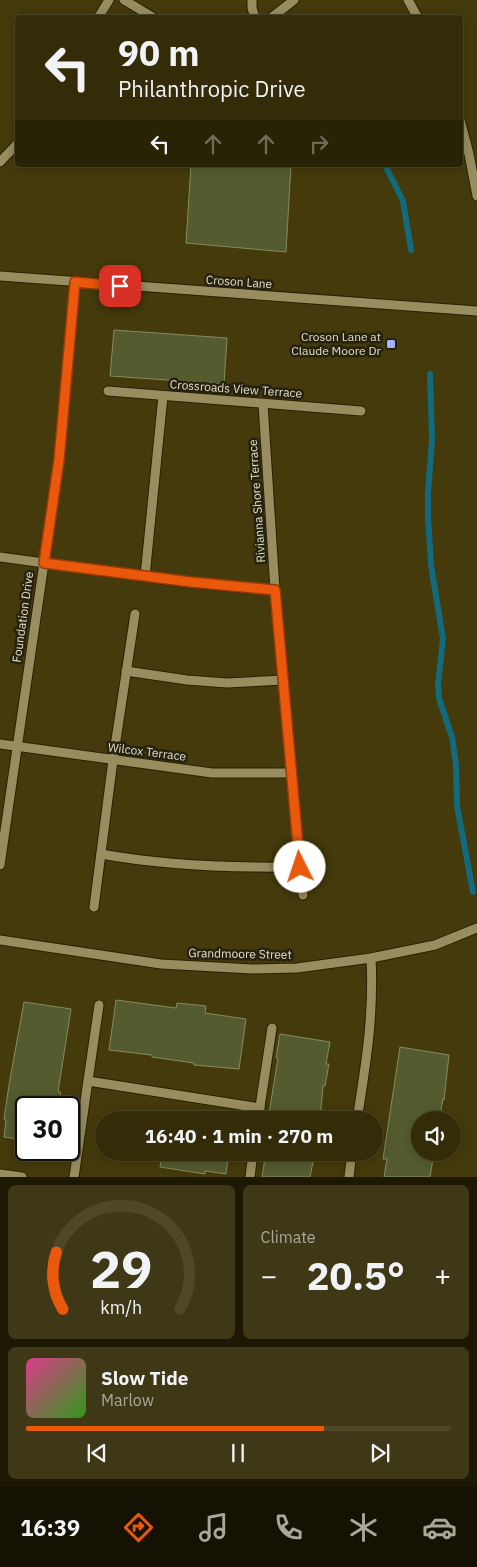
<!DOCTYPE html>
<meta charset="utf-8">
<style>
body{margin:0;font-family:"IBM Plex Sans",sans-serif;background:#3f3816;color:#f1f3f6;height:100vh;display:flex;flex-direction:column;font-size:19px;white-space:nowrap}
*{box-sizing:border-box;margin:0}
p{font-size:16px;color:#a9a79c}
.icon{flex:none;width:28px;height:28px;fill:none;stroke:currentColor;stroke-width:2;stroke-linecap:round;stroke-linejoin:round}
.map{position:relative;height:1177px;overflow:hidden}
.details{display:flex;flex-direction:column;gap:8px;padding:8px;background:#1d1804;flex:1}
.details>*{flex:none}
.banner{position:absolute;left:15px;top:15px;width:448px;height:152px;border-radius:5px;box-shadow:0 2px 12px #0003,0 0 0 1px #4e4829;background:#342c08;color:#f1f3f6;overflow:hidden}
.controls{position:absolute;left:411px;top:1111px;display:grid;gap:10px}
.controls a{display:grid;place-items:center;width:50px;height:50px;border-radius:50%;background:#342c08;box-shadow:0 2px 12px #0003,0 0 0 1px #4e4829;font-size:25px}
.speed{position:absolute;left:15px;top:1096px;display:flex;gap:10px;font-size:25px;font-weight:700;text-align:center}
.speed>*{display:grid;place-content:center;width:65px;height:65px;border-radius:50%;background:#342c08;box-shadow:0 2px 12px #0003,0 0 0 1px #4e4829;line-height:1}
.speed .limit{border:2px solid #111;border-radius:8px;background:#fff;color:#111}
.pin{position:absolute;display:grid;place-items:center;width:42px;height:42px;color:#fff;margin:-21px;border-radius:10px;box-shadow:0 2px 8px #0006}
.me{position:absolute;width:55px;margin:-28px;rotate:356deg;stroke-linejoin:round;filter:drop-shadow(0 0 4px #0008)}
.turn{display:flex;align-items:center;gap:18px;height:105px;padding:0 20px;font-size:22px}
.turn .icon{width:65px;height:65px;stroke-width:2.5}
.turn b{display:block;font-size:35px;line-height:42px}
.lanes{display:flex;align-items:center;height:48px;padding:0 20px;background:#0003;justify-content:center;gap:25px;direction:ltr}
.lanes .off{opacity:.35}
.big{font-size:38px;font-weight:700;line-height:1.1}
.details .widget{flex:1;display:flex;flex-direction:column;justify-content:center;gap:8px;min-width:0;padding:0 18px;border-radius:8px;background:#3f3816}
.details .dial{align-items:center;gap:0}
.dial svg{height:130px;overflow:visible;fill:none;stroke:#4e4829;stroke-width:7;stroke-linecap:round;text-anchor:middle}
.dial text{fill:#f1f3f6;stroke:none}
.song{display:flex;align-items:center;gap:15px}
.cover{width:60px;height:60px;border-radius:8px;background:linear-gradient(135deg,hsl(330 70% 55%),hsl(110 70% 35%))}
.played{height:5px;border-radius:2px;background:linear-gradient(90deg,#ea580c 70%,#4e4829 70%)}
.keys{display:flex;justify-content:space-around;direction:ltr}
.heat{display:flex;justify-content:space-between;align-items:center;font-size:28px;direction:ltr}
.details .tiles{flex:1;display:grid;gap:8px;grid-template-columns:1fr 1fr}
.widget:last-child{grid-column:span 2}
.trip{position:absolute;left:95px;top:1111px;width:288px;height:50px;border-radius:25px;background:#342c08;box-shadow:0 2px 12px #0003,0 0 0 1px #4e4829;font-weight:700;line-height:50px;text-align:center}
.menu{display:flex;height:80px;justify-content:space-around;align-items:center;background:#151203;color:#a9a79c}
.menu .icon{width:35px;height:35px}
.menu .selected{color:#ea580c}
.menu b{font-size:22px;color:#f1f3f6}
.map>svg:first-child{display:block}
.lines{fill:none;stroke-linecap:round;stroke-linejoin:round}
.stream{stroke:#116a7d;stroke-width:6}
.building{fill:#545b2f;stroke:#858c5f}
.minor-casing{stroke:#292100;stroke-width:11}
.minor{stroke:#988d5f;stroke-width:9}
.route-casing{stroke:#983908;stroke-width:12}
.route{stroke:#ea580c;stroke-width:9}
.poi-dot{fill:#a4b1fc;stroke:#26220f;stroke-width:2}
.labels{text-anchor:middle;stroke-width:5;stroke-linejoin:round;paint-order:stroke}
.street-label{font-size:12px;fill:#e2ddc5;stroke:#26220f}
.poi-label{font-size:12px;fill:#e2ddc5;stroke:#26220f;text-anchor:end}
</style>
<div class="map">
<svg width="477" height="1177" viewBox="0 0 477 1177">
<rect width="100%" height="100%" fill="#453a0b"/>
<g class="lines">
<!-- stream -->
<g class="stream">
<polyline points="385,165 403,201 411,250"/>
<polyline points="430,374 432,440 428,493 428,516 431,565 443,639 438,684 439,698 452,737 456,765 457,806 473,892"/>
</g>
</g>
<!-- building -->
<g class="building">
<polygon points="191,165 291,165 286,252 186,243"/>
<polygon points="114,330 227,338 224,384 110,376"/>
<polygon points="116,1000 176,1008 177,1003 206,1006 205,1013 246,1019 239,1069 194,1065 194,1063 152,1057 152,1055 109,1050"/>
<polygon points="24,1002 71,1009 58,1092 61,1092 58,1108 26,1108 26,1140 4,1137 6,1120 4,1119 9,1085"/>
<polygon points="280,1034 330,1042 326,1064 329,1064 325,1086 323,1086 320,1120 268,1120 278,1058 276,1058"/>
<polygon points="400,1047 449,1055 444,1100 443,1099 439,1120 420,1120 420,1152 434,1152 430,1177 384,1177 387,1159 383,1159"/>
<polygon points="162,1152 229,1152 226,1174 205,1171 205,1174 160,1167"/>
<polygon points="266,1152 315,1152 310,1177 262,1177"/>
</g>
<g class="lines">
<!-- minor casing -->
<g class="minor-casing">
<g id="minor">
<polyline points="124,0 154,18"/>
<polyline points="252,0 252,8 255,18"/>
<polyline points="408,0 418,18"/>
<polyline points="98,18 109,0"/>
<polyline points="271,18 294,0"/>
<polyline points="460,120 469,154 477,196"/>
<polyline points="0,162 18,143"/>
<polyline points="0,276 477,311"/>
<polyline points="108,391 361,411"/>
<polyline points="263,404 275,590 303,895"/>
<polyline points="0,557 191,583 275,590"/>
<polyline points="145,576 163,396"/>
<polyline points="126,671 187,680 227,683 284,680"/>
<polyline points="0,744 212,773 292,773"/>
<path d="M101 854C167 866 233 868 300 867"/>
<polyline points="0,865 59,460 75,283"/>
<polyline points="94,907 113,760 135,614"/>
<polyline points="0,940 161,964 252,969 297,968 371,958 435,945 477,928"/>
<polyline points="88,1081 260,1108"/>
<polyline points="258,1120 272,1028"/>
<path d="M357 1120C366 1064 374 1015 371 958"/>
<polyline points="0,1174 22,1177"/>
<polyline points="74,1177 99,1005"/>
<polyline points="250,1177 253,1152"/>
<polyline points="349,1177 352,1152"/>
</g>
</g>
<!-- minor -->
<use href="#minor" class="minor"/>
</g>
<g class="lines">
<!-- route casing -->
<g class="route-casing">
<polyline id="route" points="120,286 75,282 59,460 44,563 191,582 275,590 300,867"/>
</g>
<!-- route -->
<use href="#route" class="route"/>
</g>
<!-- markers -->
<rect class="poi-dot" x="386" y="339" width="10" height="10" rx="2.5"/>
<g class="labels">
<!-- street labels -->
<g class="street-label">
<text transform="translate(239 282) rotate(4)" y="4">Croson Lane</text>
<text transform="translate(236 389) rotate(4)" y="4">Crossroads View Terrace</text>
<text transform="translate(257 501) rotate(-94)" y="4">Rivianna Shore Terrace</text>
<text transform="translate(23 617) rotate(-82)" y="4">Foundation Drive</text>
<text transform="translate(147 752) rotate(7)" y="4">Wilcox Terrace</text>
<text transform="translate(240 954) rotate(1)" y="4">Grandmoore Street</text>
</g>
<!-- poi labels -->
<g class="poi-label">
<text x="381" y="341">Croson Lane at<tspan x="381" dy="14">Claude Moore Dr</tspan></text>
</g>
</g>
</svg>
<div class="controls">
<a><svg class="icon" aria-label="sound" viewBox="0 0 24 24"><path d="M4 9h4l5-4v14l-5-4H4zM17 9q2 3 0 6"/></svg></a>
</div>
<div class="speed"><div class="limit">30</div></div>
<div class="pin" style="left:120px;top:286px;background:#d93025"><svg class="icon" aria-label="arrive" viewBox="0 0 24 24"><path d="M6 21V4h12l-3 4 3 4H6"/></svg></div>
<svg class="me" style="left:300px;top:867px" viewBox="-20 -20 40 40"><circle r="19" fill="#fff"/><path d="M0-13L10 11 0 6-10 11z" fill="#ea580c"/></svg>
<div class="trip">16:40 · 1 min · 270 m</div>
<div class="banner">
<div class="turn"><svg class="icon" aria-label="left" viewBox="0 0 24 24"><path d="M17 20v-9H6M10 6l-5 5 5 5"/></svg><div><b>90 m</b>Philanthropic Drive</div></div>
<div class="lanes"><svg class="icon" aria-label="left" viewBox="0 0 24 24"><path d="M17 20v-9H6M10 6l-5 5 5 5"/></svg><svg class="icon off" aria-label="ahead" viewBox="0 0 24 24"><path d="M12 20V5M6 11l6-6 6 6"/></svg><svg class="icon off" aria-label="ahead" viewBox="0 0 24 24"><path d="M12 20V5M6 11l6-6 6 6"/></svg><svg class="icon off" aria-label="right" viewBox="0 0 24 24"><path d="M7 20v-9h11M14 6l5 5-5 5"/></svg></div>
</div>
</div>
<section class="details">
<div class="tiles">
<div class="widget dial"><svg viewBox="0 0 100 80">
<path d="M14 69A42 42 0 1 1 86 69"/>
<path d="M14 69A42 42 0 0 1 10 34" stroke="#ea580c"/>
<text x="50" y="56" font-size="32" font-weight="700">29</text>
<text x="50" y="72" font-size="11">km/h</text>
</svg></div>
<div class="widget"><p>Climate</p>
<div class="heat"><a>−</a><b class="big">20.5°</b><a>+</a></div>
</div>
<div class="widget">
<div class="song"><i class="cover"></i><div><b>Slow Tide</b><p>Marlow</p></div></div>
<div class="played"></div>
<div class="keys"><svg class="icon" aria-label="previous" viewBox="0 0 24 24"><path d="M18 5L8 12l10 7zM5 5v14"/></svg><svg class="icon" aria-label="pause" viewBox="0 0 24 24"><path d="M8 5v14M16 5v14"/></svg><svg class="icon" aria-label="next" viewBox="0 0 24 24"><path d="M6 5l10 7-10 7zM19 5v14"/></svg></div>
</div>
</div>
</section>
<nav class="menu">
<b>16:39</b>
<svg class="icon selected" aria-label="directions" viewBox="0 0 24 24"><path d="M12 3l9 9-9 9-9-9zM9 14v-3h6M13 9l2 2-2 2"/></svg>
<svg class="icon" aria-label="music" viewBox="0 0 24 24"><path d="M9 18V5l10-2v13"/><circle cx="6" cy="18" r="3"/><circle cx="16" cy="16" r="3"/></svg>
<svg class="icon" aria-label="phone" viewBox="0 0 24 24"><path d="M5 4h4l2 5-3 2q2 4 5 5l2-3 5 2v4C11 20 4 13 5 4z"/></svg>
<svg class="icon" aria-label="climate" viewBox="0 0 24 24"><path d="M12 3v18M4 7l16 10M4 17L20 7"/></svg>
<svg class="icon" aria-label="car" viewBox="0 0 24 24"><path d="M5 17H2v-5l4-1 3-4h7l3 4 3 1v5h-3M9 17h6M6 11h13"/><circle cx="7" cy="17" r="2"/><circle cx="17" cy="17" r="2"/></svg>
</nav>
